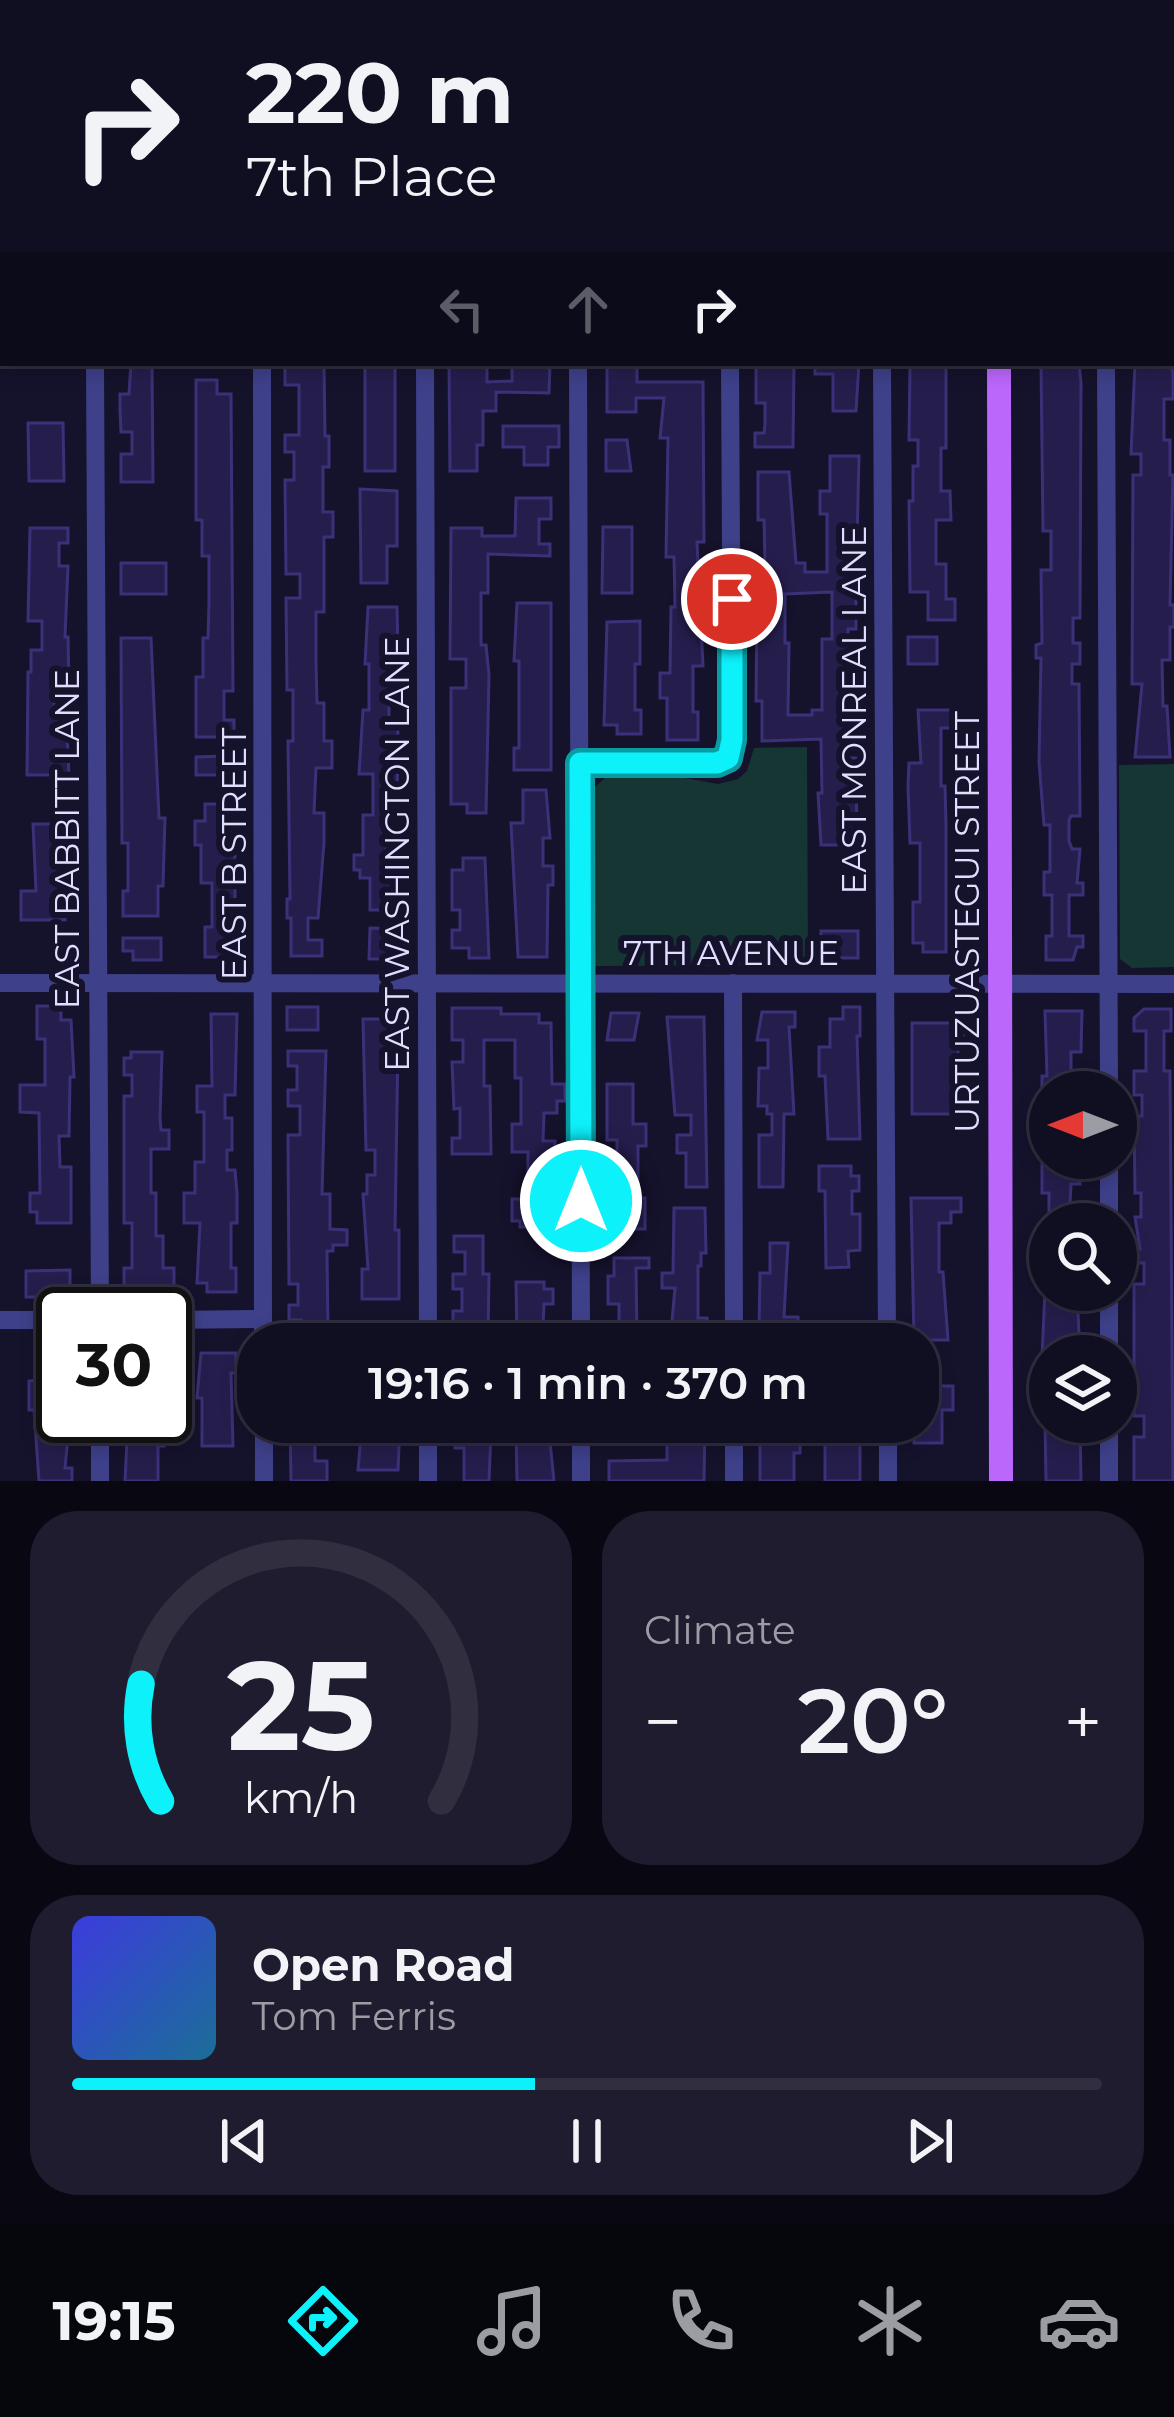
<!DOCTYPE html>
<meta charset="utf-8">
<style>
body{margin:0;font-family:Montserrat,sans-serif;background:#1e1c2e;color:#f1f3f6;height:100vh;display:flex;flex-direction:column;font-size:45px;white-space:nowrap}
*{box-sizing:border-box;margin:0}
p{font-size:39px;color:#9c9ca5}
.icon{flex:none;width:66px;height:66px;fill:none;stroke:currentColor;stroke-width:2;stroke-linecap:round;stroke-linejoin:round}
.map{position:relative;height:1481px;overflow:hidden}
.sheet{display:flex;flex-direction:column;gap:30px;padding:30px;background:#090812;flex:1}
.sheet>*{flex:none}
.guide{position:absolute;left:0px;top:0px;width:1176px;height:366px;box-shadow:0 6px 18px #0003,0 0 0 3px #302e3f;background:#100e21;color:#f1f3f6;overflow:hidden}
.needle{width:78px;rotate:270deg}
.controls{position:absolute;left:1029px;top:1071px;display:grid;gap:24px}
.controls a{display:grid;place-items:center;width:108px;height:108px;border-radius:50%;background:#100e21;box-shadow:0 6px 18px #0003,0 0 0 3px #302e3f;font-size:60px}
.speed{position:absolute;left:36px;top:1287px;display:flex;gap:24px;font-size:60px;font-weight:700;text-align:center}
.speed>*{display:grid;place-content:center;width:156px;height:156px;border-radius:50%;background:#100e21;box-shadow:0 6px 18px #0003,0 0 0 3px #302e3f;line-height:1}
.speed .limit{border:6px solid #111;border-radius:18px;background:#fff;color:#111}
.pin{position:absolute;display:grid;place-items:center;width:102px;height:102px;color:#fff;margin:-51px;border:6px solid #fff;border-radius:50%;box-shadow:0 3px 12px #0007}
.me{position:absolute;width:132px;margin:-66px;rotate:0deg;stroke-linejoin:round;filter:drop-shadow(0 0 9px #0008)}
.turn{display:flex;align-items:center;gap:42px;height:252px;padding:0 48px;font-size:54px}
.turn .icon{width:156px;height:156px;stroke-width:2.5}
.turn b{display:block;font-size:84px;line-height:102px}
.lanes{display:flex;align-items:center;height:114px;padding:0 48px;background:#0003;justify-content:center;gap:60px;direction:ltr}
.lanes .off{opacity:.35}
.big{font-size:90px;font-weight:600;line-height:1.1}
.sheet .card{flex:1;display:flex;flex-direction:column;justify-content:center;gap:18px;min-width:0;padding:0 42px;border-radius:48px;background:#1e1c2e}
.sheet .dial{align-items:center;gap:0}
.dial svg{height:312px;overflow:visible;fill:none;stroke:#302e3f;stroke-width:7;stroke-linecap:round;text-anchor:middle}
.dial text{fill:#f1f3f6;stroke:none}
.song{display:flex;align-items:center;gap:36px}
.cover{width:144px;height:144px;border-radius:18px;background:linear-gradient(135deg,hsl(240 70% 55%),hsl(200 70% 35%))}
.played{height:12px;border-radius:6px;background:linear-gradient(90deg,#0df1fb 45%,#302e3f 45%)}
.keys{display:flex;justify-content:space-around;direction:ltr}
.heat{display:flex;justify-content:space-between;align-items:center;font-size:66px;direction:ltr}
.sheet .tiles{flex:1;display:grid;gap:30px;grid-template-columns:1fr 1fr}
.card:last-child{grid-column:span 2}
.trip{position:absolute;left:237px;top:1323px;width:702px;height:120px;border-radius:48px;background:#100e21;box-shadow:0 6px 18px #0003,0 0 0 3px #302e3f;font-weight:600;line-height:120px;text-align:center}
.dock{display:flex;height:192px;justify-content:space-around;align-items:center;background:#06060d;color:#9c9ca5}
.dock .icon{width:84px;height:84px}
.dock .selected{color:#0df1fb}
.dock b{font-size:54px;color:#f1f3f6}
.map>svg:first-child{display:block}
.green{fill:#153633}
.building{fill:#251e4d;stroke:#3b3178;stroke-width:3;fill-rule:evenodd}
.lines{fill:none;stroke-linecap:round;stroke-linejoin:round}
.minor{stroke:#3e408a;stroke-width:18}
.major{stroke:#bb67fc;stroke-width:24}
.route-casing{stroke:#089da3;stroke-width:30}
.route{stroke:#0df1fb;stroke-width:21}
.labels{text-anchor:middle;stroke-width:12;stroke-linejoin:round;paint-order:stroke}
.street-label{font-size:33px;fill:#dfdefe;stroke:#15122c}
</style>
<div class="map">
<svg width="1174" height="1481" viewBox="0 0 1174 1481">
<rect width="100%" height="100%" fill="#15122c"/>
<!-- green -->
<g class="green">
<polygon points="807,747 808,965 594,966 594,788 606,777 674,776 718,784 738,779 747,771 754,748"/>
<polygon points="1174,764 1174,967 1132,968 1120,959 1119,765"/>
</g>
<!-- building -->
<g class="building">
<polygon points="131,363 152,363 153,482 121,482 121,454 132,454 132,432 121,432 120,410 120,394 129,394"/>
<polygon points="285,363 324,363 325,436 329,436 329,467 323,467 323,512 333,512 333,537 324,537 324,612 316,612 316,663 317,703 324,703 324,741 332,741 332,768 316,768 314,813 324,813 324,843 318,918 308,918 308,940 322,940 322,956 291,956 291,918 287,918 287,899 290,899 288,741 293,741 293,690 287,690 286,598 300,598 300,574 286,574 285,480 294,480 294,452 285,452 285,435 299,435 299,385 285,385"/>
<rect x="365" y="363" width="30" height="108"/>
<polygon points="449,363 487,363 487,382 512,381 512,363 550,363 549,393 496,392 496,411 483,411 483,445 477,445 477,471 450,471"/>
<polygon points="607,363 637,363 637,382 703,382 704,542 697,542 703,666 693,666 693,712 698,712 698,740 667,740 667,698 660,698 660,673 670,673 671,607 675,607 674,557 666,557 668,438 660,438 664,398 636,398 636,412 607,412"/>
<polygon points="756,363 794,363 793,447 755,447 755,433 764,433 765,424 765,403 756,403"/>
<polygon points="815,363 859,363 856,411 833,411 833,374 815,374"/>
<polygon points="910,363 946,363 946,448 941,448 941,491 950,491 951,520 936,520 936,564 946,564 946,599 955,599 955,620 928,620 928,592 910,592 909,501 913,501 913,466 918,466 918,440 909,440"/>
<polygon points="1041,363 1079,363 1081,383 1080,618 1073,618 1073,643 1080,643 1080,664 1072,664 1072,684 1079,684 1080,816 1071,816 1069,820 1069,841 1072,849 1080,849 1077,883 1083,883 1083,895 1069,895 1069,936 1083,936 1083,947 1077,947 1073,960 1046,960 1046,936 1052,936 1052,895 1044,895 1044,872 1050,872 1050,825 1044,825 1039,762 1041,658 1036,658 1036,645 1042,643 1041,570 1051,570 1051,531 1043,531"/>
<polygon points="1135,363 1171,363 1173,375 1173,399 1164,399 1164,440 1170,440 1170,475 1173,475 1170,605 1174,605 1174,627 1170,627 1170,660 1162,660 1163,706 1167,706 1170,757 1135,757 1142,684 1132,684 1133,475 1141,475 1141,454 1131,454"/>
<polygon points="196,380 217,380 217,394 231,394 233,691 224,691 224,720 234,720 234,737 196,737 196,677 203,677 203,638 208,638 209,603 209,556 202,556 202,520 196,520"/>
<polygon points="28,423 63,423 64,481 29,481"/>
<polygon points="503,426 559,426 559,447 548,447 548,465 524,465 524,447 503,447"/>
<polygon points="606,440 627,440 631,471 606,471"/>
<path d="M830 456H859L857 542H852V557H847V579H856V629H848V653H856V731H846V758H856L857 845H821L818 793H822L821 739 762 741V701H756L757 609H766L764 520H758V472H789L796 563H805V572H827V514H820V491H830ZM832 592V639H822V710H812V715H788L789 643H785V594Z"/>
<polygon points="360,489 397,491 397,546 387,546 387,583 361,583"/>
<polygon points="516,498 551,498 551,519 539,519 539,544 550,544 550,556 488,554 488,593 481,593 481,645 486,645 489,675 486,813 467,813 467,804 451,804 451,688 466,688 466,659 450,659 451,528 482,528 482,536 515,536"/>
<polygon points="603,527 632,527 632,593 602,593"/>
<polygon points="30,528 68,528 68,543 59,543 59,566 68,566 65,637 68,637 69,687 54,687 54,709 66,709 69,775 27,775 28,672 31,672 31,650 42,650 42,621 28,621"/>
<rect x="121" y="563" width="45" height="31"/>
<polygon points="517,603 551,603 551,770 514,770 514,748 519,748 519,661 514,661"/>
<polygon points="368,607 397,607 399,698 389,698 389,720 398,720 397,810 386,810 386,855 391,855 391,863 398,863 400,910 370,910 370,878 360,878 360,870 354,870 354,855 363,855 363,815 373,815 373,774 359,774 363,710 369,710 369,664 365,664"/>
<polygon points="640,621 640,664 635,664 635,710 641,710 641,734 617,734 617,725 604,725 607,622"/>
<rect x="908" y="637" width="29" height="27"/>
<polygon points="121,638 151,638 159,818 165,818 163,886 158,886 158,916 123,916 123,891 128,891 128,843 122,843"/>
<polygon points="918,710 951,710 951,728 941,728 941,786 945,786 946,824 946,952 923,952 923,943 913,943 913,902 920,902 920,843 910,843 908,786 909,763 921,763"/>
<polygon points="225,756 225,775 196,775 196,757"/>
<polygon points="523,790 546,790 550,838 543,838 543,866 553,866 553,885 548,885 547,957 518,957 511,823 523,823"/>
<polygon points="205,804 231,804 231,828 235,828 235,942 225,942 225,957 205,957 205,927 212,927 212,883 201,883 201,845 195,845 195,821 205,821"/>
<polygon points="33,824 69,824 65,920 21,920 21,891 36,891"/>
<polygon points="463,858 485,858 489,958 469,958 469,948 452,948 452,930 460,930 460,910 452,910 452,870 463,870"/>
<polygon points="370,928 397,929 397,959 369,959"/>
<polygon points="821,931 858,931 858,958 813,958 813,947 821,947"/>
<polygon points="123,938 161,938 161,960 133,960 133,951 123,951"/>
<polygon points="37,1006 61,1006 61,1020 71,1020 74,1077 70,1077 69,1136 59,1136 60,1167 71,1167 71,1223 37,1223 37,1212 30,1212 30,1193 40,1193 39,1113 20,1112 20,1085 45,1085 45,1039 37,1039"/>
<rect x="287" y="1007" width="31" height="23"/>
<polygon points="843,1007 860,1007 860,1036 857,1036 860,1139 828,1139 825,1076 819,1076 819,1047 830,1047 830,1019 843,1019"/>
<polygon points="452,1008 501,1008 501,1014 539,1014 539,1023 551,1023 552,1084 565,1084 565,1101 557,1101 557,1113 544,1113 543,1141 555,1141 555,1153 545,1153 545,1199 546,1212 555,1212 555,1227 520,1227 520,1221 512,1221 512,1199 528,1199 528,1152 512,1152 512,1124 521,1124 521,1078 515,1078 515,1040 484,1040 484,1086 490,1086 491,1154 452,1154 452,1138 460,1138 460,1108 454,1109 452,1062 463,1062 463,1040 452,1040"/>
<polygon points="1144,1009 1171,1009 1171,1031 1164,1031 1164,1071 1170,1071 1173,1481 1134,1481 1134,1437 1144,1437 1144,1416 1134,1416 1134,1284 1144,1284 1144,1263 1135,1263 1135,1249 1140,1249 1135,1217 1141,1217 1141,1193 1135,1193 1134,1116 1142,1116 1142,1095 1134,1095 1134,1071 1146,1071 1146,1031 1134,1031 1134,1018"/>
<polygon points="1045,1011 1082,1011 1081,1052 1071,1052 1071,1076 1079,1076 1079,1092 1042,1092 1042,1076 1047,1076"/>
<polygon points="762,1012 795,1012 795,1027 789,1027 794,1114 784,1114 783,1187 759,1187 759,1135 772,1135 772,1114 767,1114 767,1106 758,1106 759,1068 768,1068 768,1040 757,1040"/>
<polygon points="611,1013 639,1013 634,1040 607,1040"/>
<polygon points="211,1014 237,1014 235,1095 225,1095 225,1118 232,1118 232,1150 227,1150 227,1170 235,1170 237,1193 237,1223 231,1223 231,1268 236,1268 236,1292 207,1292 207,1283 197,1283 200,1223 184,1223 184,1193 195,1193 195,1162 204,1162 204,1112 197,1112 197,1086 212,1086"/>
<polygon points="667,1017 704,1017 707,1187 686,1187 686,1153 677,1153 677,1135 691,1135 691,1115 675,1115"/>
<polygon points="363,1019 391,1019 391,1045 398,1045 395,1230 399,1230 399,1299 362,1299 362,1269 368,1269 363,1194 367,1194 367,1175 375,1175 375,1150 366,1150"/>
<polygon points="912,1023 963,1023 963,1047 958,1047 958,1082 953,1083 953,1114 912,1114"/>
<polygon points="288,1051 326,1051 322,1194 330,1194 330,1229 347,1230 347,1245 333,1245 333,1251 327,1251 328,1336 325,1336 325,1344 301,1344 301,1320 289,1320 289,1305 298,1305 298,1284 289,1284 288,1135 300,1135 300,1106 288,1106 288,1090 297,1090 297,1066 288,1066"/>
<polygon points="131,1052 162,1052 160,1118 161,1130 169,1130 169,1149 151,1149 151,1193 156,1193 156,1236 163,1236 163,1268 174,1268 174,1298 142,1298 142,1289 124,1289 124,1268 132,1268 132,1223 124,1223 124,1096 132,1096 132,1075 124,1075 124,1058 131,1058"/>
<polygon points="607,1084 633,1084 633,1124 646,1124 646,1146 638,1146 638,1198 645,1198 645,1229 615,1229 615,1222 606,1222 606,1163 617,1163 617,1140 607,1140"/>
<polygon points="1042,1158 1078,1158 1080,1184 1071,1184 1069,1224 1049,1224 1049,1193 1042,1193"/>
<polygon points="819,1166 851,1166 851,1176 859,1176 859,1191 852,1191 852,1214 860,1214 860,1250 848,1251 849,1267 826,1268 825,1191 819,1191"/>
<polygon points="911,1198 961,1198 961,1212 951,1212 951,1223 939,1223 939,1272 943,1272 948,1340 914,1340"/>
<polygon points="674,1208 705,1208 706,1253 701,1253 701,1266 698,1266 698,1318 707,1318 707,1332 671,1332 675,1288 662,1288 662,1273 673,1273"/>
<polygon points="454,1236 483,1236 483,1274 489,1274 488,1337 453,1337 453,1311 462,1311 462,1289 453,1289 453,1274 465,1274 465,1252 454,1252"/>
<polygon points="770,1243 788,1243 784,1317 798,1317 798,1340 768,1340 768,1330 759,1330 760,1273 770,1273"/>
<polygon points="614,1258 649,1258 649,1268 636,1268 637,1339 607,1339 607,1327 619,1327 619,1304 608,1304 608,1276 614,1276"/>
<polygon points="70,1270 70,1290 59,1290 59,1297 26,1297 26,1271"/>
<polygon points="516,1282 544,1282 544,1289 553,1289 553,1304 544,1304 543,1328 555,1328 555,1341 517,1340"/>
<polygon points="1045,1290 1077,1290 1080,1356 1042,1356"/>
<polygon points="825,1334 873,1334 874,1343 825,1344"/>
<polygon points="37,1343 63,1343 63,1417 70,1417 65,1468 72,1468 72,1481 39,1481 34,1410 29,1410 29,1381 37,1380"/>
<polygon points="201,1353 236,1353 236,1373 231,1373 233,1446 202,1446 202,1398 197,1398"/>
<polygon points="918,1386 953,1386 953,1410 942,1410 942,1443 914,1443 914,1427 921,1427"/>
<polygon points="128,1419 164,1419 164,1446 158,1446 158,1481 125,1481"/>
<polygon points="290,1422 315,1422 315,1461 327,1461 327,1481 291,1481"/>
<polygon points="1045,1422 1080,1422 1081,1481 1046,1481"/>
<polygon points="362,1423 400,1423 398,1470 358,1470"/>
<polygon points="455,1424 482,1424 482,1431 491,1431 489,1481 464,1481 464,1448 455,1448"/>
<polygon points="667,1424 705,1424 704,1481 609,1481 609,1461 667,1460"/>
<polygon points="760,1427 800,1427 800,1453 794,1453 794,1481 760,1481"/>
<polygon points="516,1432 549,1432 554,1481 517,1481"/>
<rect x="825" y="1444" width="35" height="37"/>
</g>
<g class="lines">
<!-- minor -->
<g class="minor">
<polyline points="584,0 584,3"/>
<polyline points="890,0 890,3"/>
<polyline points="50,3 50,0"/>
<polyline points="738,3 738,0"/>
<polyline points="1105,3 1105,0"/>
<polyline points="0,53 3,53"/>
<polyline points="1173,74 1174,74"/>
<polyline points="1173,178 1174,178"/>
<polyline points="0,286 3,286"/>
<polyline points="1173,287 1174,287"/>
<polyline points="95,363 100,1314"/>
<polyline points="262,363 263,1344"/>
<polyline points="425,363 428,1344"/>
<polyline points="578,363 581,1344"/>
<polyline points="882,363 887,1344"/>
<polyline points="1106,363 1109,1092"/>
<polyline points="580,763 717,763 728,758 732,749 730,363"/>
<polyline points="0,983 1174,984"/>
<polyline points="733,983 734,1344"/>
<polyline points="1109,1158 1109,1224"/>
<polyline points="1109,1290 1109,1356"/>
<polyline points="0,1320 63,1320"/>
<polyline points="165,1320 263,1319"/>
<polyline points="100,1416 100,1481"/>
<polyline points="264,1422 264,1481"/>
<polyline points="428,1422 428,1481"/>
<polyline points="581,1422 581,1481"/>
<polyline points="734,1422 734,1481"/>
<polyline points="888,1422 888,1481"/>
<polyline points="1109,1422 1109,1481"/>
</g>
<!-- major -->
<g class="major">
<polyline points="999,0 999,3"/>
<polyline points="0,178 3,178"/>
<polyline points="999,363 1001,1481"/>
</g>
</g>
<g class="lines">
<!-- route casing -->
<g class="route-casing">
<polyline id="route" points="581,1201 580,763 717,763 728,758 732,740 732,599"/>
</g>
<!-- route -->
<use href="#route" class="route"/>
</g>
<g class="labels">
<!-- street labels -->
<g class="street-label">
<text transform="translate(854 710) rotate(-90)" y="12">EAST MONREAL LANE</text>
<text transform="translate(67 839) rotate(-90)" y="12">EAST BABBITT LANE</text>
<text transform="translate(234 854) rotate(-90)" y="12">EAST B STREET</text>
<text transform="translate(397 854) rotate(-90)" y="12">EAST WASHINGTON LANE</text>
<text transform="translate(967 922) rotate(-90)" y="12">URTUZUASTEGUI STREET</text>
<text x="731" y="965">7TH AVENUE</text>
</g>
</g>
</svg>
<div class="controls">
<a><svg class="needle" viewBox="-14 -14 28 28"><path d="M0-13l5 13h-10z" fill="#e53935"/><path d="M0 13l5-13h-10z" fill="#9c9ca5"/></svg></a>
<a><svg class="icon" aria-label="search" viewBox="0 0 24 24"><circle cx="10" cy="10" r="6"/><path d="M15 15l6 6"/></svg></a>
<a><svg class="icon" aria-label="layers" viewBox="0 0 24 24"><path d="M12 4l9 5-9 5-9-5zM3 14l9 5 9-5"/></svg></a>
</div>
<div class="speed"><div class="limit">30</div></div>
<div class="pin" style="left:732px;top:599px;background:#d93025"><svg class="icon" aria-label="arrive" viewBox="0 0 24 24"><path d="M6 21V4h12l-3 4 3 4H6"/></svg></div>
<svg class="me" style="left:581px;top:1201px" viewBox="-20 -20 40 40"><circle r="17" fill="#0df1fb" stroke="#fff" stroke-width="3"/><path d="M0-11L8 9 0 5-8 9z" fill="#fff"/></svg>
<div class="trip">19:16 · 1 min · 370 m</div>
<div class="guide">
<div class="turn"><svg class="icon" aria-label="right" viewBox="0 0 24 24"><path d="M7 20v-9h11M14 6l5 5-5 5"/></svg><div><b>220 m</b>7th Place</div></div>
<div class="lanes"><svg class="icon off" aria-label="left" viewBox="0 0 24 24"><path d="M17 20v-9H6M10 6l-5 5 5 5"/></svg><svg class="icon off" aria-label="ahead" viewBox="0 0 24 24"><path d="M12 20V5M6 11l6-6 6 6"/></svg><svg class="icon" aria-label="right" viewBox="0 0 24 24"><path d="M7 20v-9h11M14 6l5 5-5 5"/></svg></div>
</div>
</div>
<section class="sheet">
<div class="tiles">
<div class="card dial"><svg viewBox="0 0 100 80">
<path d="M14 69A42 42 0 1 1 86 69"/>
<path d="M14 69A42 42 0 0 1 9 39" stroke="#0df1fb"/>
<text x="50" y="56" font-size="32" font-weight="700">25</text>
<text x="50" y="72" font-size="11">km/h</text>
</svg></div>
<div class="card"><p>Climate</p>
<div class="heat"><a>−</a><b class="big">20°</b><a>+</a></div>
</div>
<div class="card">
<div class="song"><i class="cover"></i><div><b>Open Road</b><p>Tom Ferris</p></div></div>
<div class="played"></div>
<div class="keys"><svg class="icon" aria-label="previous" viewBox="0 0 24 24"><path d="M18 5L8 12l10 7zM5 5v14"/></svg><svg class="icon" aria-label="pause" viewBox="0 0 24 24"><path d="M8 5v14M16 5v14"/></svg><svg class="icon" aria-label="next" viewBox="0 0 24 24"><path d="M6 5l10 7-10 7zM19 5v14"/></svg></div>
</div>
</div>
</section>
<nav class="dock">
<b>19:15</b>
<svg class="icon selected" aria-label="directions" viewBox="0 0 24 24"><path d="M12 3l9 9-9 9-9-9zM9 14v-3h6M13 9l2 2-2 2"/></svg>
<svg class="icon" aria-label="music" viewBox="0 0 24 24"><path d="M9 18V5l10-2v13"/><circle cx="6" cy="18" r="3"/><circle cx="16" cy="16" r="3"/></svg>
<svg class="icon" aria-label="phone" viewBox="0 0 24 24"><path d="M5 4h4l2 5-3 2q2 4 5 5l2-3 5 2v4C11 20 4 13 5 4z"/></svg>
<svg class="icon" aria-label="climate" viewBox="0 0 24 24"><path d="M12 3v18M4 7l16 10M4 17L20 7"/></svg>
<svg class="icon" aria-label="car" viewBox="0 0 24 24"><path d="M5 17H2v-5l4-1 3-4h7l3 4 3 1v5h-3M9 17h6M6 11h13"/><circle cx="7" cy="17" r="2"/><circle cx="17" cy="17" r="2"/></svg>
</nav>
